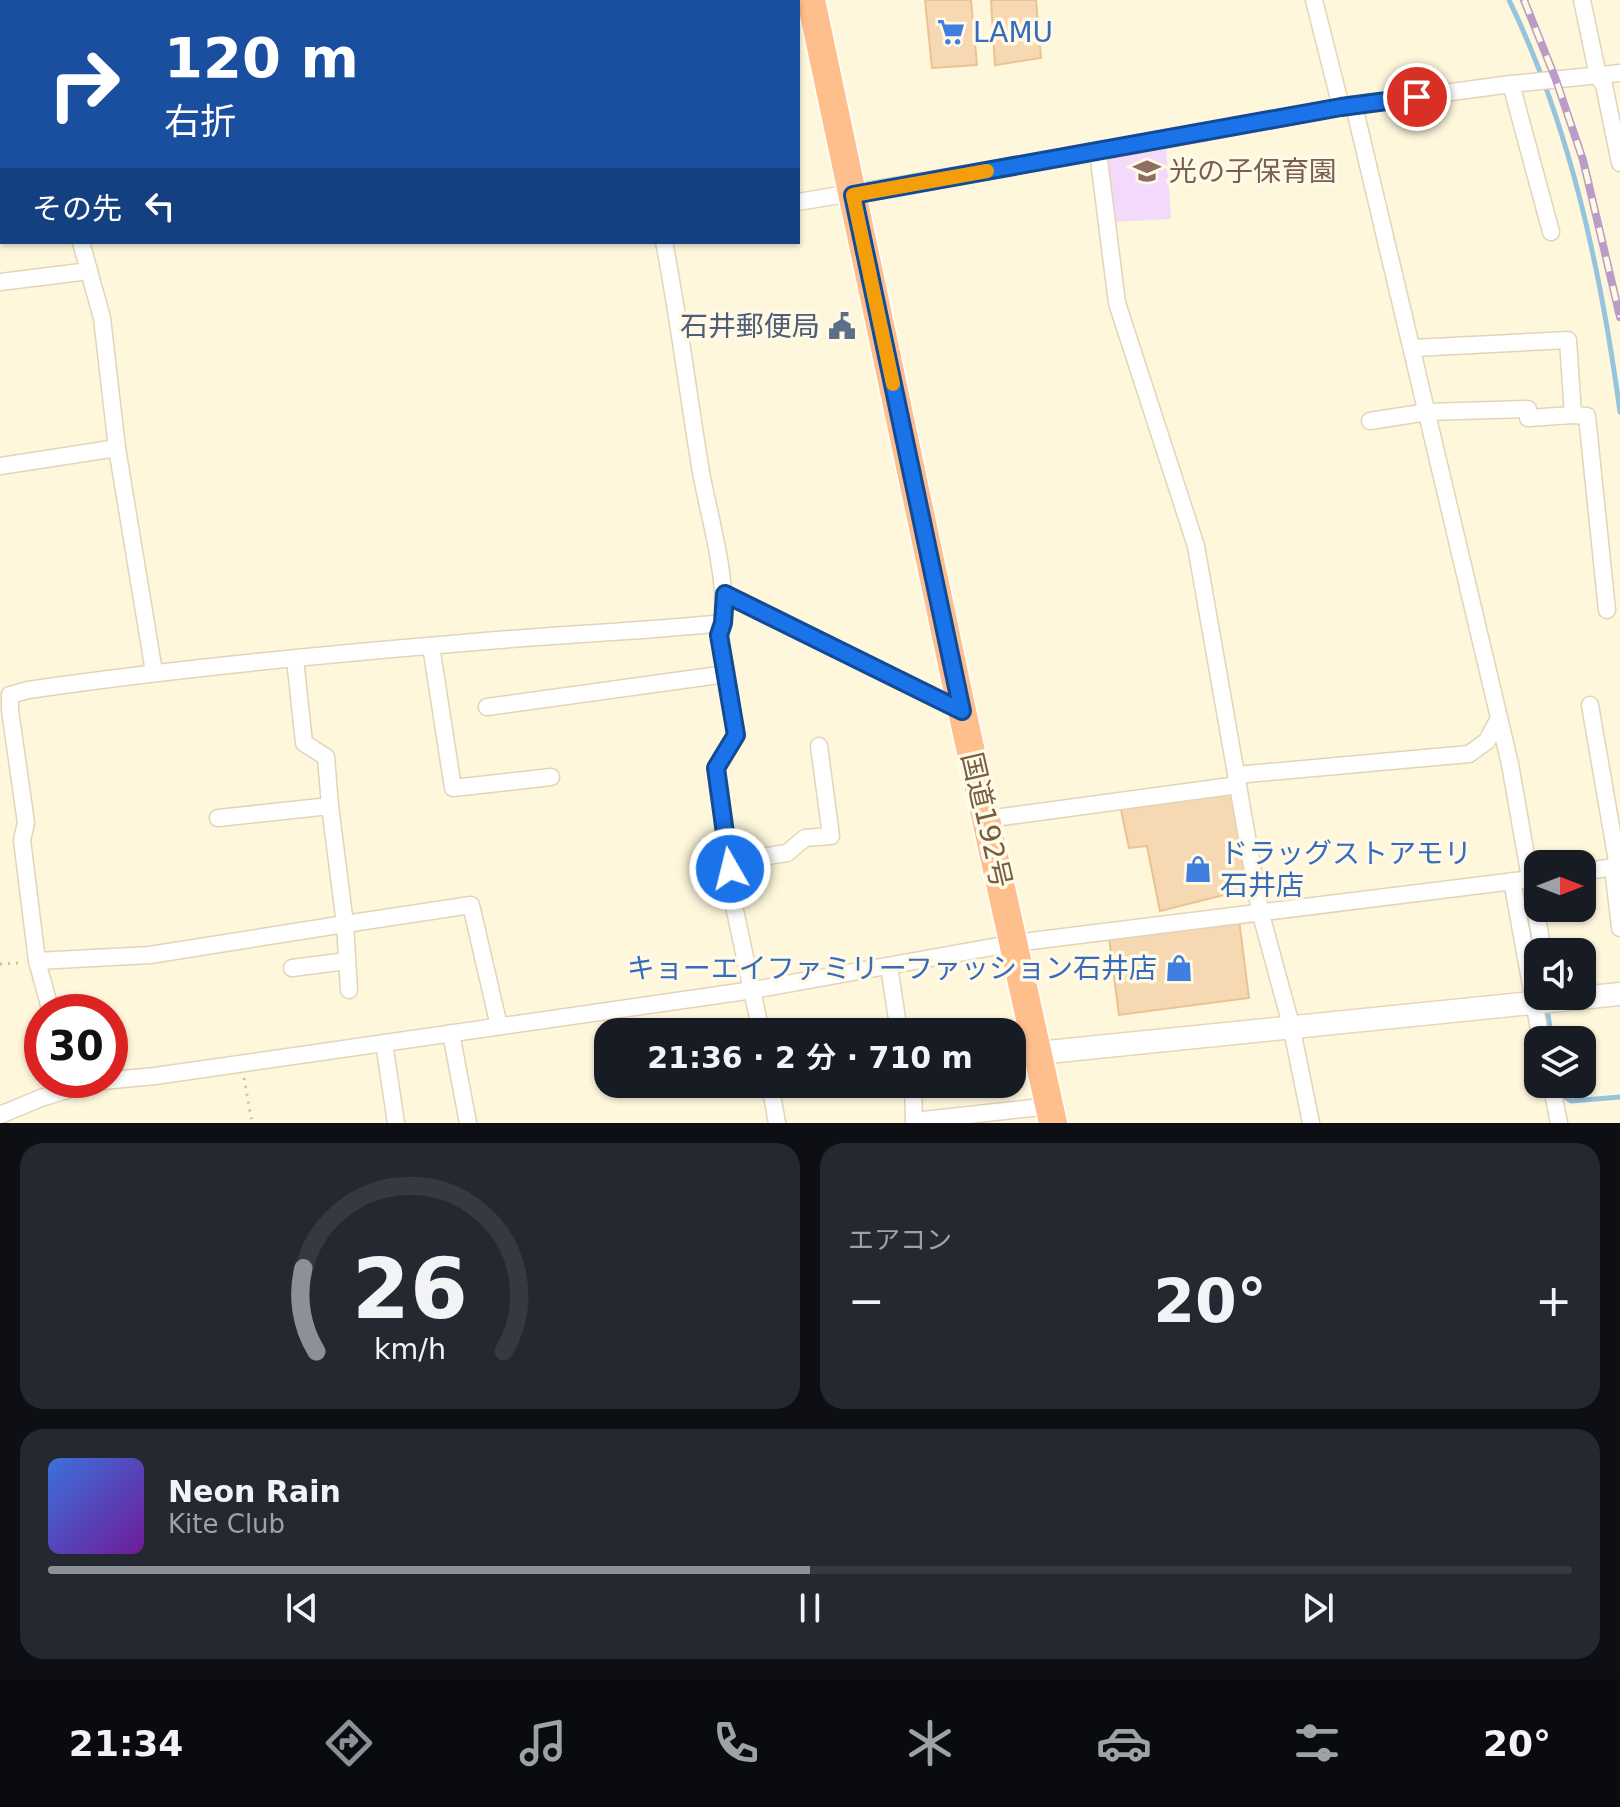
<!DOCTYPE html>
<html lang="ja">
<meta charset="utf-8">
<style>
body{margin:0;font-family:"DejaVu Sans","Noto Sans JP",sans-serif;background:#242831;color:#f1f3f6;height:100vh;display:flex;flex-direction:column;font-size:30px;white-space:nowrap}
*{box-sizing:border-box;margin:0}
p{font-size:26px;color:#9ea1a6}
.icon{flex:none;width:44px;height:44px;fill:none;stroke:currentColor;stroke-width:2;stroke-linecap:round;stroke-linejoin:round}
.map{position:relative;height:1123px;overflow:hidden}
.drawer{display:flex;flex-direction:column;gap:20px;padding:20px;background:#0d0f14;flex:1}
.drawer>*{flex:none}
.guide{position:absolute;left:0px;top:0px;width:800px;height:244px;box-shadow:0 2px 6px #0004;background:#1a4fa0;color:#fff;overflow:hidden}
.needle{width:52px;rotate:90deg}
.fabs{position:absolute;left:1524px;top:850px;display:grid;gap:16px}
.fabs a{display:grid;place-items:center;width:72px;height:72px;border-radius:16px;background:#171b24;box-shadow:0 2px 6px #0004;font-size:40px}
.speed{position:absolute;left:24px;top:994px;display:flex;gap:16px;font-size:40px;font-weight:700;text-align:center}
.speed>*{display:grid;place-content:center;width:104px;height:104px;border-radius:50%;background:#171b24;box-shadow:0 2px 6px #0004;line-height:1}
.speed .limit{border:12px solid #d22;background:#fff;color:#111}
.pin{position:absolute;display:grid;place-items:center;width:68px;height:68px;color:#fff;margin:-34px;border:4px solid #fff;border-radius:50%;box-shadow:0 2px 8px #0007}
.me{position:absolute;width:88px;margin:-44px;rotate:352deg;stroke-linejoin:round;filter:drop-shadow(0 0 6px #0008)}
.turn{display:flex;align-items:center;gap:28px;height:168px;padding:0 32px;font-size:36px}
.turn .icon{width:104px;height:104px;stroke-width:2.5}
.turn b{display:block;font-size:56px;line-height:68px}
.then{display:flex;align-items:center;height:76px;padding:0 32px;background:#0003;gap:16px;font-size:30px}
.big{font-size:60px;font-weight:600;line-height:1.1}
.drawer .widget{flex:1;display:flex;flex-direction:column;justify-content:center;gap:12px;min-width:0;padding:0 28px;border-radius:24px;background:#242831}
.drawer .dial{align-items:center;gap:0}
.dial svg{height:208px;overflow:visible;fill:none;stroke:#363941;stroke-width:7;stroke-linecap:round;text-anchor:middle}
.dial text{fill:#f1f3f6;stroke:none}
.song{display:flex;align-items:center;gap:24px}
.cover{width:96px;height:96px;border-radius:12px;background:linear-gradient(135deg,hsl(220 70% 55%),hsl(280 70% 35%))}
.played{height:8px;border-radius:4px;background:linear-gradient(90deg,#8c9099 50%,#363941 50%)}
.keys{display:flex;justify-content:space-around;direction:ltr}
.heat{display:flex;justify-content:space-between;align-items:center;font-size:44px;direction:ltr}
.drawer .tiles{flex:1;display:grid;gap:20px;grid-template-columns:1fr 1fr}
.widget:last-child{grid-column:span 2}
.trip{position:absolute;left:594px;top:1018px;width:432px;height:80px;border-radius:24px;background:#171b24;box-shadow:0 2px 6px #0004;font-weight:600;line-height:80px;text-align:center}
.dock{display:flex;height:128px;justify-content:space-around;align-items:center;background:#090b0e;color:#9ea1a6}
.dock .icon{width:56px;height:56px}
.dock .on{color:#8c9099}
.dock b{font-size:36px;color:#f1f3f6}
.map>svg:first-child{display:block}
.education{fill:#f4dafa}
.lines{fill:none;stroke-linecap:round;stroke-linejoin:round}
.stream{stroke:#95c4dc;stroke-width:5}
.building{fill:#f6d9b2;stroke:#eac391;stroke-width:2}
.street-casing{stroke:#e3d4b8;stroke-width:19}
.secondary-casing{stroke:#e8d6b6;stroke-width:25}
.highway-casing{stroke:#fff;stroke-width:31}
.path{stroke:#dabc95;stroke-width:3;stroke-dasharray:2 6;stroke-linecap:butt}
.street{stroke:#fff;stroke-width:16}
.secondary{stroke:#fff;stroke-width:22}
.highway{stroke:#ffbf8d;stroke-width:28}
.rail-casing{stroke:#bb9cc7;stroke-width:8}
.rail{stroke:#fff9e5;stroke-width:5;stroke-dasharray:15;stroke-linecap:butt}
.route-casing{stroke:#114b97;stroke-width:20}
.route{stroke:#1a73e8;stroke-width:14}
.slow{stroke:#f59e0b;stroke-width:14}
.labels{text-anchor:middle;stroke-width:7;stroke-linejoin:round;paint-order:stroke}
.shop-label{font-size:28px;fill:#366cbe;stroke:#fff9e5;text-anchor:start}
.education-label{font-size:28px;fill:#785e54;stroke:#fff9e5;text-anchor:start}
.service-label{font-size:28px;fill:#4e5e75;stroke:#fff9e5;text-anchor:end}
.street-label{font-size:28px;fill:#755e44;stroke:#fff9e5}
</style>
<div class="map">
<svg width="1620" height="1123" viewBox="0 0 1620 1123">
<rect width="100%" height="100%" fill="#fef7dc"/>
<!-- education -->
<polygon class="education" points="1166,146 1171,219 1112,222 1103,158"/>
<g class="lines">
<!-- stream -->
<g class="stream">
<path d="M1509 0C1571 128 1601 272 1620 412"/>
<polyline points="1548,1015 1552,1040"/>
<polyline points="1560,1084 1562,1095 1571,1101 1620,1097"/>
</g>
</g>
<!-- building -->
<g class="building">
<polygon points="925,0 971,0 977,65 932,68"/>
<polygon points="991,0 1036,0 1041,58 995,65"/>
<polygon points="1231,792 1248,889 1160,911 1147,846 1129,848 1120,805"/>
<polygon points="1239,920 1249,998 1119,1015 1109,938"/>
</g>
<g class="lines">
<!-- street casing -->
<g class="street-casing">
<g id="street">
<polyline points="66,0 66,2"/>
<polyline points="255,0 255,2"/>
<polyline points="531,0 531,2"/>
<polyline points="1314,0 1341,107"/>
<polyline points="1582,0 1598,76 1604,85 1620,163"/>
<polyline points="362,2 385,0"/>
<polyline points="0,60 2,60"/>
<polyline points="1511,84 1551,232"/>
<polyline points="1354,106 1510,764 1543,952"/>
<polyline points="1098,152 1117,303 1196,546 1260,911 1291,1025 1311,1123"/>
<polyline points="798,202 1098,152 1341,107 1511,84 1620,73"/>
<polyline points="81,242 102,318 117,448 154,672"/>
<path d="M664 242C679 318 688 395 701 472 709 518 733 592 719 635L736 735 716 768 734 906 761 1032"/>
<polyline points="0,282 89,271"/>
<polyline points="1414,348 1568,340 1573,415 1587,416 1607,610"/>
<polyline points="1370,421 1427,412 1528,409 1528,418 1573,415"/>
<polyline points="0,466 117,448"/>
<polyline points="725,594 962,711"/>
<polyline points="431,646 453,788 551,777"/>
<polyline points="295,659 304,743 326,757 330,806"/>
<polyline points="1590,705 1618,867"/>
<polyline points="487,707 726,674"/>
<polyline points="1236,775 1469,754 1487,741 1499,718"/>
<polyline points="218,818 330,806 345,924 471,905 499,1026"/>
<polyline points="987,819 1238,785"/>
<polyline points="729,862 787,853 805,838 831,836 819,746"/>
<polyline points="1613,868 1620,928"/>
<polyline points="1582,872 1620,866"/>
<polyline points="1512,881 1541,1040"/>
<polyline points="37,961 150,955 345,924 349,990"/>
<polyline points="889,966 899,1032"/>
<polyline points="292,968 347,961"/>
<path d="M51 1012 37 961 22 840 26 823 10 710V695L28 690C172 669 317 655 463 643 549 635 636 632 723 623"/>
<polyline points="451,1033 468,1123"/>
<polyline points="384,1043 396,1123"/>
<polyline points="770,1084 777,1123"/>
<polyline points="913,1084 914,1121 1050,1106"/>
<polyline points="1551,1084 1559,1123"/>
<polyline points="0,1115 41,1098 92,1082 155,1076 753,990 1015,943 1538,878"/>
</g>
</g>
<!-- secondary casing -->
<g class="secondary-casing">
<polyline id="secondary" points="1038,1053 1620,994"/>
</g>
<!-- highway casing -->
<g class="highway-casing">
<polyline id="highway" points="811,0 962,711 1053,1123"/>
</g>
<!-- path -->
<g class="path">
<polyline points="0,964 20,963"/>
<polyline points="244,1078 252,1123"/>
</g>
<!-- street -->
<use href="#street" class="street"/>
<!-- secondary -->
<use href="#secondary" class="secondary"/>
<!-- highway -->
<use href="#highway" class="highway"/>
<!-- rail casing -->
<g class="rail-casing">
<polyline id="rail" points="1524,0 1556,80 1583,160 1620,317"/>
</g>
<!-- rail -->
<use href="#rail" class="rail"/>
</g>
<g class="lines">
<!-- route casing -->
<g class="route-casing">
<polyline id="route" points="730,869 716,768 736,735 719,635 723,623 725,594 962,711 853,195 1341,107 1417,97"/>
</g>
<!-- route -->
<use href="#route" class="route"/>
<!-- slow -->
<polyline class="slow" points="893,384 853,195 987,171"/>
</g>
<!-- icons -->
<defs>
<g id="supermarket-bare" transform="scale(2.16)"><path d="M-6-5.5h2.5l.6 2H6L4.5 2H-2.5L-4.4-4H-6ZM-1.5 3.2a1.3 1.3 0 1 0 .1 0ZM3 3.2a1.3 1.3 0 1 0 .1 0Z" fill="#3f7fe0" stroke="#fff9e5" stroke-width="2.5" paint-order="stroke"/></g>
<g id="school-bare" transform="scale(2.16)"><path d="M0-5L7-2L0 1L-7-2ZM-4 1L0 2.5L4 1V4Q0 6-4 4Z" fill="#8d6e63" stroke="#fff9e5" stroke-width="2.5" paint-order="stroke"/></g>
<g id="civic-bare" transform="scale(2.16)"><path d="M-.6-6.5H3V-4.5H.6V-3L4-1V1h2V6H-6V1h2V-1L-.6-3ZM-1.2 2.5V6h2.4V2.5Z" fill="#5c6f8a" stroke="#fff9e5" stroke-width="2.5" paint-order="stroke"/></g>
<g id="shop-bare" transform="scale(2.16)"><path d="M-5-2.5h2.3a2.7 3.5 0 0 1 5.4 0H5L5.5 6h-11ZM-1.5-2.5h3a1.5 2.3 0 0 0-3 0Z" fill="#3f7fe0" stroke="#fff9e5" stroke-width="2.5" paint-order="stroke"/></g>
</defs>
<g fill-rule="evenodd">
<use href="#supermarket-bare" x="951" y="32"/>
<use href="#school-bare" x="1147" y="171"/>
<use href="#civic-bare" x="842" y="326"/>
<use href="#shop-bare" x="1198" y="869"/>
<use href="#shop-bare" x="1179" y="968"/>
</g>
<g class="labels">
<!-- shop labels -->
<g class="shop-label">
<text x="973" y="42">LAMU</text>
<text x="1220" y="863">ドラッグストアモリ<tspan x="1220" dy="32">石井店</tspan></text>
<text x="1157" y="978" text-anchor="end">キョーエイファミリーファッション石井店</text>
</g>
<!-- education labels -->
<g class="education-label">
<text x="1169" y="181">光の子保育園</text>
</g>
<!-- service labels -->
<g class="service-label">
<text x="820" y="336">石井郵便局</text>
</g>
<!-- street labels -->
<g class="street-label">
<text transform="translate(987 820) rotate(77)" y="10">国道192号</text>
</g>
</g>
</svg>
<div class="fabs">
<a><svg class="needle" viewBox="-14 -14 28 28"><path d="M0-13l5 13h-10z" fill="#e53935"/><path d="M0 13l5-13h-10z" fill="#9ea1a6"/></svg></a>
<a><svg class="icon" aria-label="sound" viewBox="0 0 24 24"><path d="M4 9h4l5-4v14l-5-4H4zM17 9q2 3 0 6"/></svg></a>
<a><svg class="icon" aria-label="layers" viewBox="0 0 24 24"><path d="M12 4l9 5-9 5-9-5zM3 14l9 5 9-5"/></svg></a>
</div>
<div class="speed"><div class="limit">30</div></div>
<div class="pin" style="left:1417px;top:97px;background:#d93025"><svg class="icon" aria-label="arrive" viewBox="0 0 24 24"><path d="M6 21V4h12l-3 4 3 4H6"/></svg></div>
<svg class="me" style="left:730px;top:869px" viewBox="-20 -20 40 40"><circle r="17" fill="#1a73e8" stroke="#fff" stroke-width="3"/><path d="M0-11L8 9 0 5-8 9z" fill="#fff"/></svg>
<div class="trip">21:36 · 2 分 · 710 m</div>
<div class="guide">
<div class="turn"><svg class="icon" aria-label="right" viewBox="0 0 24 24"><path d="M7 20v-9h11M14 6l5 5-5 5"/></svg><div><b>120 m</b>右折</div></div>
<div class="then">その先<svg class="icon" aria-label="left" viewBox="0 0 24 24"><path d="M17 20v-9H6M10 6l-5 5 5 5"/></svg></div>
</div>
</div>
<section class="drawer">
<div class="tiles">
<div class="widget dial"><svg viewBox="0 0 100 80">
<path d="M14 69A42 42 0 1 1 86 69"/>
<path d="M14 69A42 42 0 0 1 9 37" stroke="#8c9099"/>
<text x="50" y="56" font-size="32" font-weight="700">26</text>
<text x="50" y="72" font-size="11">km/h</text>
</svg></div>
<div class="widget"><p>エアコン</p>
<div class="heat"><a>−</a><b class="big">20°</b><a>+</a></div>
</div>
<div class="widget">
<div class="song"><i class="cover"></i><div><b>Neon Rain</b><p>Kite Club</p></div></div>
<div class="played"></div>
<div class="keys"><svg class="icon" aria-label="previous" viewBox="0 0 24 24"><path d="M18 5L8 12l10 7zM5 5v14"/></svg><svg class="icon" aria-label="pause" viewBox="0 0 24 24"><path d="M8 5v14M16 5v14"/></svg><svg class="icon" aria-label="next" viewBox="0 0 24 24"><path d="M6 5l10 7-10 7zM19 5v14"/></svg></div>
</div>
</div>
</section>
<nav class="dock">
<b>21:34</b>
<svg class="icon on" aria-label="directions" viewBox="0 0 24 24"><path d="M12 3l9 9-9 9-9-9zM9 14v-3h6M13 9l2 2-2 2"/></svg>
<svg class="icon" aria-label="music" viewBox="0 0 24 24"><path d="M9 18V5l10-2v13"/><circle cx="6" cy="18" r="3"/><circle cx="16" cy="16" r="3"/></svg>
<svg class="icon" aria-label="phone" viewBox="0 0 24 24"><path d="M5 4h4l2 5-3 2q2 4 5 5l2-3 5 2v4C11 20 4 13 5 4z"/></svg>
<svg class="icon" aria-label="climate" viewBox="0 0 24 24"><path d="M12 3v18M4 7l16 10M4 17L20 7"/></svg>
<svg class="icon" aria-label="car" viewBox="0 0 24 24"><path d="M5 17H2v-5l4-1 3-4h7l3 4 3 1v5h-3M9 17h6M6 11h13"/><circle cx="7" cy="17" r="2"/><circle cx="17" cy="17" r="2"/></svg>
<svg class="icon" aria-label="filters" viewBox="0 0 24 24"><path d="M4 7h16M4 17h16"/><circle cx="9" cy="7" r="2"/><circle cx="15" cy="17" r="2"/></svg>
<b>20°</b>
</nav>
